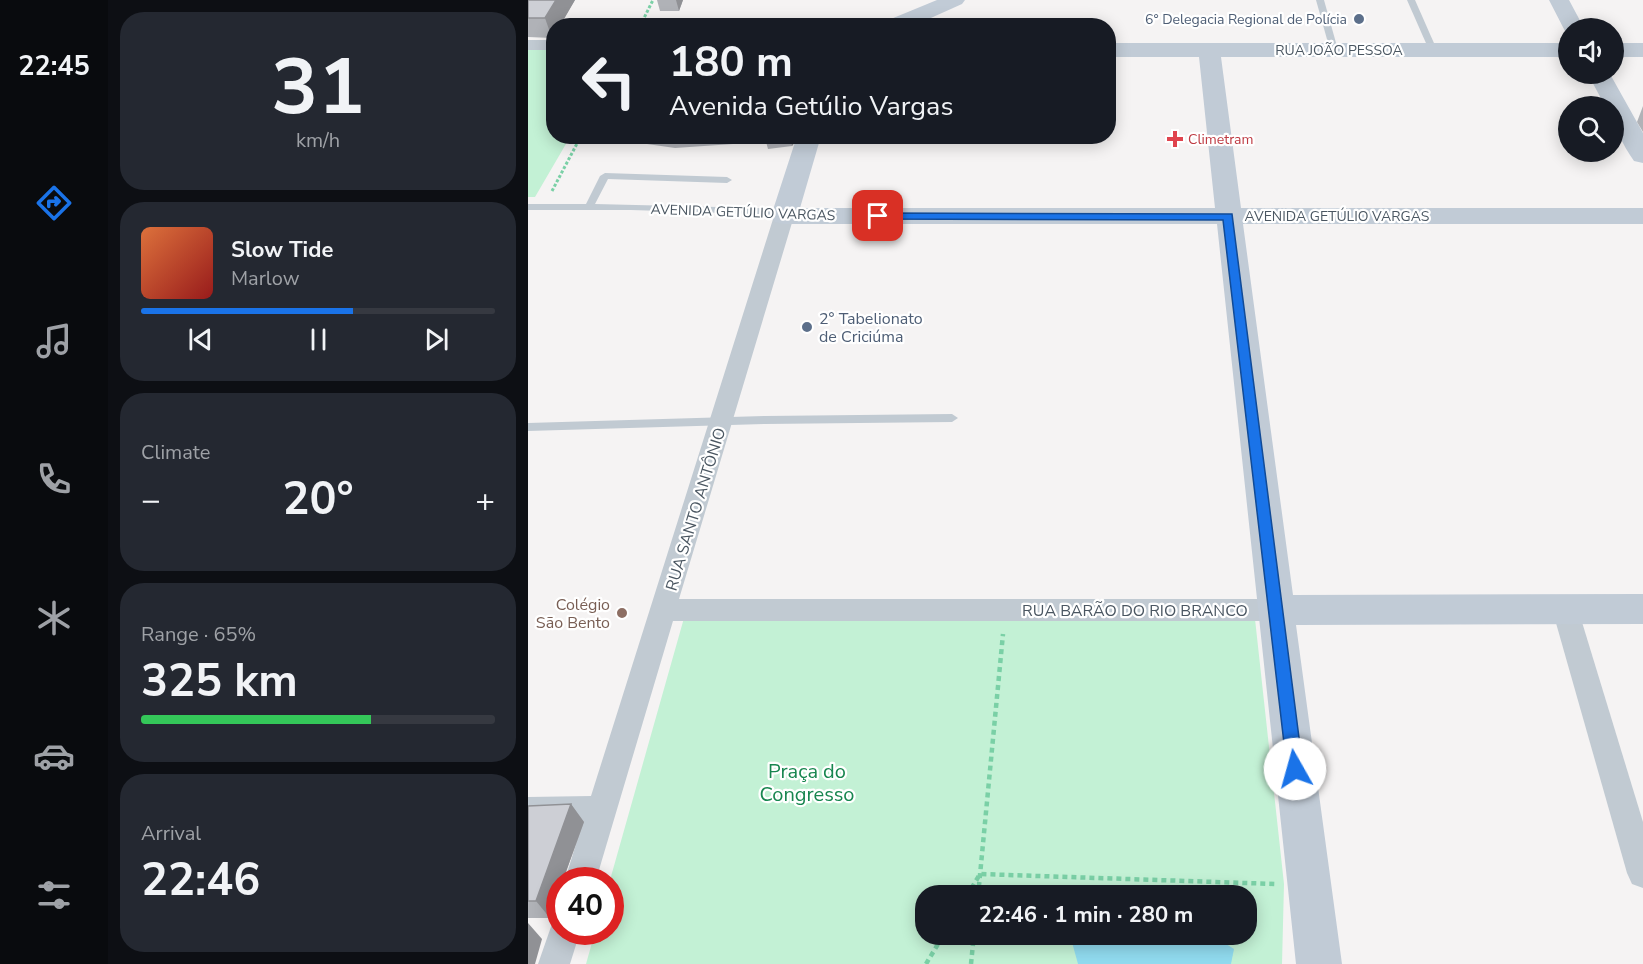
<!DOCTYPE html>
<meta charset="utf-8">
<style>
body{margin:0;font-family:"Nunito Sans",sans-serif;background:#242831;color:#f1f3f6;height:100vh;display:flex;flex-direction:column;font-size:22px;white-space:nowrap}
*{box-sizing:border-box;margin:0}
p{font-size:20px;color:#9ea1a6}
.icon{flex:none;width:33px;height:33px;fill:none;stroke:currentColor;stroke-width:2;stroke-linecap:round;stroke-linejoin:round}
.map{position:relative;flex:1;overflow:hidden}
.panel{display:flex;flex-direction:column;gap:12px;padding:12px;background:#0d0f14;width:420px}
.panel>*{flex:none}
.hud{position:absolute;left:18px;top:18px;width:570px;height:126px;border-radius:24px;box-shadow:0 3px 15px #0003;background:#171b24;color:#f1f3f6;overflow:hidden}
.tools{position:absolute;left:1030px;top:18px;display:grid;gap:12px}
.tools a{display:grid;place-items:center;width:66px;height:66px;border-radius:50%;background:#171b24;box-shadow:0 3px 15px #0003;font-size:30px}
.speed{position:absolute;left:18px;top:867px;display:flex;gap:12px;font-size:30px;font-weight:700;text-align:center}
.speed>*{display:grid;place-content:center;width:78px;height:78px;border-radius:50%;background:#171b24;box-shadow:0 3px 15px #0003;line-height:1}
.speed .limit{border:9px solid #d22;background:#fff;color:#111}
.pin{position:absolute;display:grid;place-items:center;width:51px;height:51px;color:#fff;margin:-26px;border-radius:12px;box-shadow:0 3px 9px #0006}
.me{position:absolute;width:66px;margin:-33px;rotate:353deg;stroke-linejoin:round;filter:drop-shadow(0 0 4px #0008)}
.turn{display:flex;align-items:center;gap:21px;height:126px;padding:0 24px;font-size:27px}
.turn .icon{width:78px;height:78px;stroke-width:2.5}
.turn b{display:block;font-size:42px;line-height:51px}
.big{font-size:45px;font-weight:700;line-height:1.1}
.panel .widget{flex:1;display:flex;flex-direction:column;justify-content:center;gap:9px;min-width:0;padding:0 21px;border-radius:24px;background:#242831}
.panel .dial{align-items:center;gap:0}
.dial b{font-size:78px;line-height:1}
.song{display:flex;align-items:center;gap:18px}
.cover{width:72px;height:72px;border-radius:9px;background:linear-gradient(135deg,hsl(20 70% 55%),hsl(0 70% 35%))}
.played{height:6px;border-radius:3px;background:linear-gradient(90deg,#1a73e8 60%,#363941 60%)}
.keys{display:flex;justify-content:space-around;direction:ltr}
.heat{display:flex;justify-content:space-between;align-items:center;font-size:33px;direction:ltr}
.charge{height:9px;border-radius:4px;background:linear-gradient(90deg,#34c759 65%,#363941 0)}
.trip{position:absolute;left:387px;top:885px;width:342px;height:60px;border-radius:24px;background:#171b24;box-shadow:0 3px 15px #0003;font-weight:700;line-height:60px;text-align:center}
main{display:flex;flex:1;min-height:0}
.dock{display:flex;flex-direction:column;width:108px;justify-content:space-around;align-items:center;background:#090b0e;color:#9ea1a6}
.dock .icon{width:42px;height:42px}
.dock .on{color:#1a73e8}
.dock b{font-size:27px;color:#f1f3f6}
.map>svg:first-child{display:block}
.green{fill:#c3f1d5;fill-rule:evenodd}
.water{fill:#90daee}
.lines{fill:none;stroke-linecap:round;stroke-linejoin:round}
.path-far1{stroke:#7ad0a6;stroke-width:3;stroke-dasharray:3 2;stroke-linecap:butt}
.path{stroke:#7ad0a6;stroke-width:4.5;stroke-dasharray:5 4;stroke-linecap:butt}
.lane{fill:#c1cad2;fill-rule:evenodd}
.street{fill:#c1cad2;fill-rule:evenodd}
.secondary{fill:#c1cbd6;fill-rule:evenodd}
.wall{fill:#b0b2b7}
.shaded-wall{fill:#909195}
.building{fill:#cdcfd5;stroke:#909195;stroke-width:1.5}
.route{fill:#1a73e8;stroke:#114b97;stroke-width:1.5}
.service-dot{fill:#5c6f8a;stroke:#fff;stroke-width:2}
.health-dot{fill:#e0444e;stroke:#fff;stroke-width:2}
.education-dot{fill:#8d6e63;stroke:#fff;stroke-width:2}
.labels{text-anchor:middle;stroke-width:4.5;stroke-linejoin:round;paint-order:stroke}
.far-service-label{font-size:14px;fill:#4e5e75;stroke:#fff;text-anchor:end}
.far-street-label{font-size:14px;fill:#4a5661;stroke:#fff}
.far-health-label{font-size:14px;fill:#be3a42;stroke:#fff;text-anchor:start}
.service-label{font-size:16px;fill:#4e5e75;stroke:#fff;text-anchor:start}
.street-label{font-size:16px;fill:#4a5661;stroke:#fff}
.education-label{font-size:16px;fill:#785e54;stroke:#fff;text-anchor:end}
.near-park-label{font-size:20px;fill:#17864f;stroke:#fff}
</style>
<main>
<nav class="dock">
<b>22:45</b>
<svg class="icon on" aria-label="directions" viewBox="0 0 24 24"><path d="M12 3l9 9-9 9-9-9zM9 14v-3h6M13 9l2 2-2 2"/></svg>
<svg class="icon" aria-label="music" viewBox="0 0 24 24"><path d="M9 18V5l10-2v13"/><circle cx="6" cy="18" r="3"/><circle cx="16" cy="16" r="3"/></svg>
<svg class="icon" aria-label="phone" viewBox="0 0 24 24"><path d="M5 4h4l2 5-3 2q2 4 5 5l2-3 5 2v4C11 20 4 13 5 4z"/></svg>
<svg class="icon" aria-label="climate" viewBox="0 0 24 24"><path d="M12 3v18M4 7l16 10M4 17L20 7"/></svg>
<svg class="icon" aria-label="car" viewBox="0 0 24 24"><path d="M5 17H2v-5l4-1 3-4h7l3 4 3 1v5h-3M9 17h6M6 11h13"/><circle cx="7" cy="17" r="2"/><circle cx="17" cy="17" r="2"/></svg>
<svg class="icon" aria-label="filters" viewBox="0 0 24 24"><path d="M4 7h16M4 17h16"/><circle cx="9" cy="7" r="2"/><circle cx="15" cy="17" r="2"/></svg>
</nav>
<section class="panel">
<div class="widget dial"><b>31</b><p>km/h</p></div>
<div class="widget">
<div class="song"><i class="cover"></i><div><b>Slow Tide</b><p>Marlow</p></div></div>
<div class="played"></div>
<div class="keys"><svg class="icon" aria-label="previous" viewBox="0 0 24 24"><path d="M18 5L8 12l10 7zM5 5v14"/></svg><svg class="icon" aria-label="pause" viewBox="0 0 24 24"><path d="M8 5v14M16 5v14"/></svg><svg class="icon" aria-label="next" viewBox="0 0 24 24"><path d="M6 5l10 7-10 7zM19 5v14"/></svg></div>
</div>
<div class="widget"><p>Climate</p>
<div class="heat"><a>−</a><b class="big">20°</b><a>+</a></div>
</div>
<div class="widget"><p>Range · 65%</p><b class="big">325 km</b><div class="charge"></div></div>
<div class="widget"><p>Arrival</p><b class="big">22:46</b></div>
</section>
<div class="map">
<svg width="1115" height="964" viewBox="0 0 1115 964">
<rect width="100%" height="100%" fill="#f5f3f3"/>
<!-- green -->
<g class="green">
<polygon points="0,50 25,50 26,136 42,137 7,197 0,197"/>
<path d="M156 618 727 619 756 884 754 964H58L67 932H82V880ZM398 896H718V934H398Z"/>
</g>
<!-- water -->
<polygon class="water" points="542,935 684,935 706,949 703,964 550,964"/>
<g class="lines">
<!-- path-far1 -->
<g class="path-far1">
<polyline points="112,26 125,0"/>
<polyline points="24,191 53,136"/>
</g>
<!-- path -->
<g class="path">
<polyline points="439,896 452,874 747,884"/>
<polyline points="450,896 475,634"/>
<polyline points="398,964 416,934"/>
<polyline points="443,964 446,934"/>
</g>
<!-- lane -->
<g class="lane">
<polygon points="788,0 796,0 810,50 809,52 802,50"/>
<polygon points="879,0 887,0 909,50 908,52 901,50"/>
<polygon points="77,173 199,177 204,180 199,183 80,179 67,204 230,208 259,214 261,216 256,219 230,214 103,210 0,210 0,204 58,204 72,176"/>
<polygon points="424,414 430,418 424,422 237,424 0,431 0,423 237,416"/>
</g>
<!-- street -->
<g class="street">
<rect x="0" y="40" width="26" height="10"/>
<polygon points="256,210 263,212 266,216 151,599 748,599 757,602 761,610 757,618 748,621 145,621 68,880 37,880 54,824 0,825 0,797 63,796 246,216 249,212"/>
<polygon points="1037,598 1046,601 1050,609 1115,822 1115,888 1104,884 1099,873 1024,609 1028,601"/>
<polygon points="32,918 32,932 52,932 42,964 10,964 25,921"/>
</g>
<!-- secondary -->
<g class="secondary">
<polygon points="409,0 437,0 434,4 385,26 356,26 358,21"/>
<polygon points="1021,0 1041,0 1056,28 1041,28 1041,33 1038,33"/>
<polygon points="580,43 1041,43 1041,57 693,57 713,208 1115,208 1115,224 715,224 765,595 1115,594 1115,624 768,625 814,964 768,964 689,224 256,224 247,222 243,216 269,136 293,136 272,208 687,208 671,57 580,57"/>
<rect x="1086" y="43" width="29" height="14"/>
<path d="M1060 74H1082L1115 133V163L1106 161C1094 144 1086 127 1086 106H1077Z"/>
</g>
</g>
<!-- wall -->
<g class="wall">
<polygon points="0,0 47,0 24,38 0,37"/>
<polygon points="129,0 155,0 151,11 132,11"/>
<polygon points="1115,106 1115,132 1109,122"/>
<polygon points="110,136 266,136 267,142 264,146 240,149 237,138 208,138 205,144 147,148 112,143"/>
<polygon points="43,804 56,822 35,880 32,880 32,891 22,918 0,918 0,806"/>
</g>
<!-- shaded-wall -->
<g class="shaded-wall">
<polygon points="28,0 47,0 32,26 26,26 26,36 24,38 17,18"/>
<polygon points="148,0 155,0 151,11"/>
<polygon points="203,136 207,136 208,138 205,144"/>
<polygon points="262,136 266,136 267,142 264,146"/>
<polygon points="43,804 56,822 35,880 32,880 32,891 22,918 8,901"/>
<polygon points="0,923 14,939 7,964 0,964"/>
</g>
<!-- building -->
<g class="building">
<polygon points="0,0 28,0 17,18 0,18"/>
<polygon points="43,804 8,901 0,901 0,806"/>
</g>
<!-- route -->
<polygon class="route" points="350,213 704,214 775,769 773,775 767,777 761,775 759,769 695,220 346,219 344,216"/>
<!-- markers -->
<g class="service-dot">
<circle cx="831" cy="19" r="6"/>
<circle cx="279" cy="327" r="6"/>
</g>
<path class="health-dot" d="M644 130h6v6h6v6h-6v6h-6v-6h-6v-6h6z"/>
<circle class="education-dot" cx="94" cy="613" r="6"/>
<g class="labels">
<!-- far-service labels -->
<g class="far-service-label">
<text x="819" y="24">6° Delegacia Regional de Polícia</text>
</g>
<!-- far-street labels -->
<g class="far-street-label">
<text x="811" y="55">RUA JOÃO PESSOA</text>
<text transform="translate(215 212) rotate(2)" y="5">AVENIDA GETÚLIO VARGAS</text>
<text x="809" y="221">AVENIDA GETÚLIO VARGAS</text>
</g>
<!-- far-health labels -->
<g class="far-health-label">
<text x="660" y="144">Climetram</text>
</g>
<!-- service labels -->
<g class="service-label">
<text x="291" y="324">2° Tabelionato<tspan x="291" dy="18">de Criciúma</tspan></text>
</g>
<!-- street labels -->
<g class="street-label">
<text transform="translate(167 509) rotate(-73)" y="6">RUA SANTO ANTÔNIO</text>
<text x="607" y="616">RUA BARÃO DO RIO BRANCO</text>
</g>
<!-- education labels -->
<g class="education-label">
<text x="82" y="610">Colégio<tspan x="82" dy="18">São Bento</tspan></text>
</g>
<!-- near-park labels -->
<g class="near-park-label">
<text x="279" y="778">Praça do<tspan x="279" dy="23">Congresso</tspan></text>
</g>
</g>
</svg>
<div class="tools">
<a><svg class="icon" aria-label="sound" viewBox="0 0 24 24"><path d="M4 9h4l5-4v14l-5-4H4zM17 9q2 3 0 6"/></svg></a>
<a><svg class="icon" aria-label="search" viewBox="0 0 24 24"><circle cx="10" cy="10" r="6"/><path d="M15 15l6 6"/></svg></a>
</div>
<div class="speed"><div class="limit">40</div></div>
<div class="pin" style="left:350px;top:216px;background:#d93025"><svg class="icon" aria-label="arrive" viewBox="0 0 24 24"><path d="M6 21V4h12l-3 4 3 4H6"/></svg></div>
<svg class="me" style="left:767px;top:769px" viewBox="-20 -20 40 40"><circle r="19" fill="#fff"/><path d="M0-13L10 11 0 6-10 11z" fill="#1a73e8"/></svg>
<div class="trip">22:46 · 1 min · 280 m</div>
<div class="hud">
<div class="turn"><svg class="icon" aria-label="left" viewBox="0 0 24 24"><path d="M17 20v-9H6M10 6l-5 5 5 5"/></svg><div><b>180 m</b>Avenida Getúlio Vargas</div></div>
</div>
</div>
</main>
